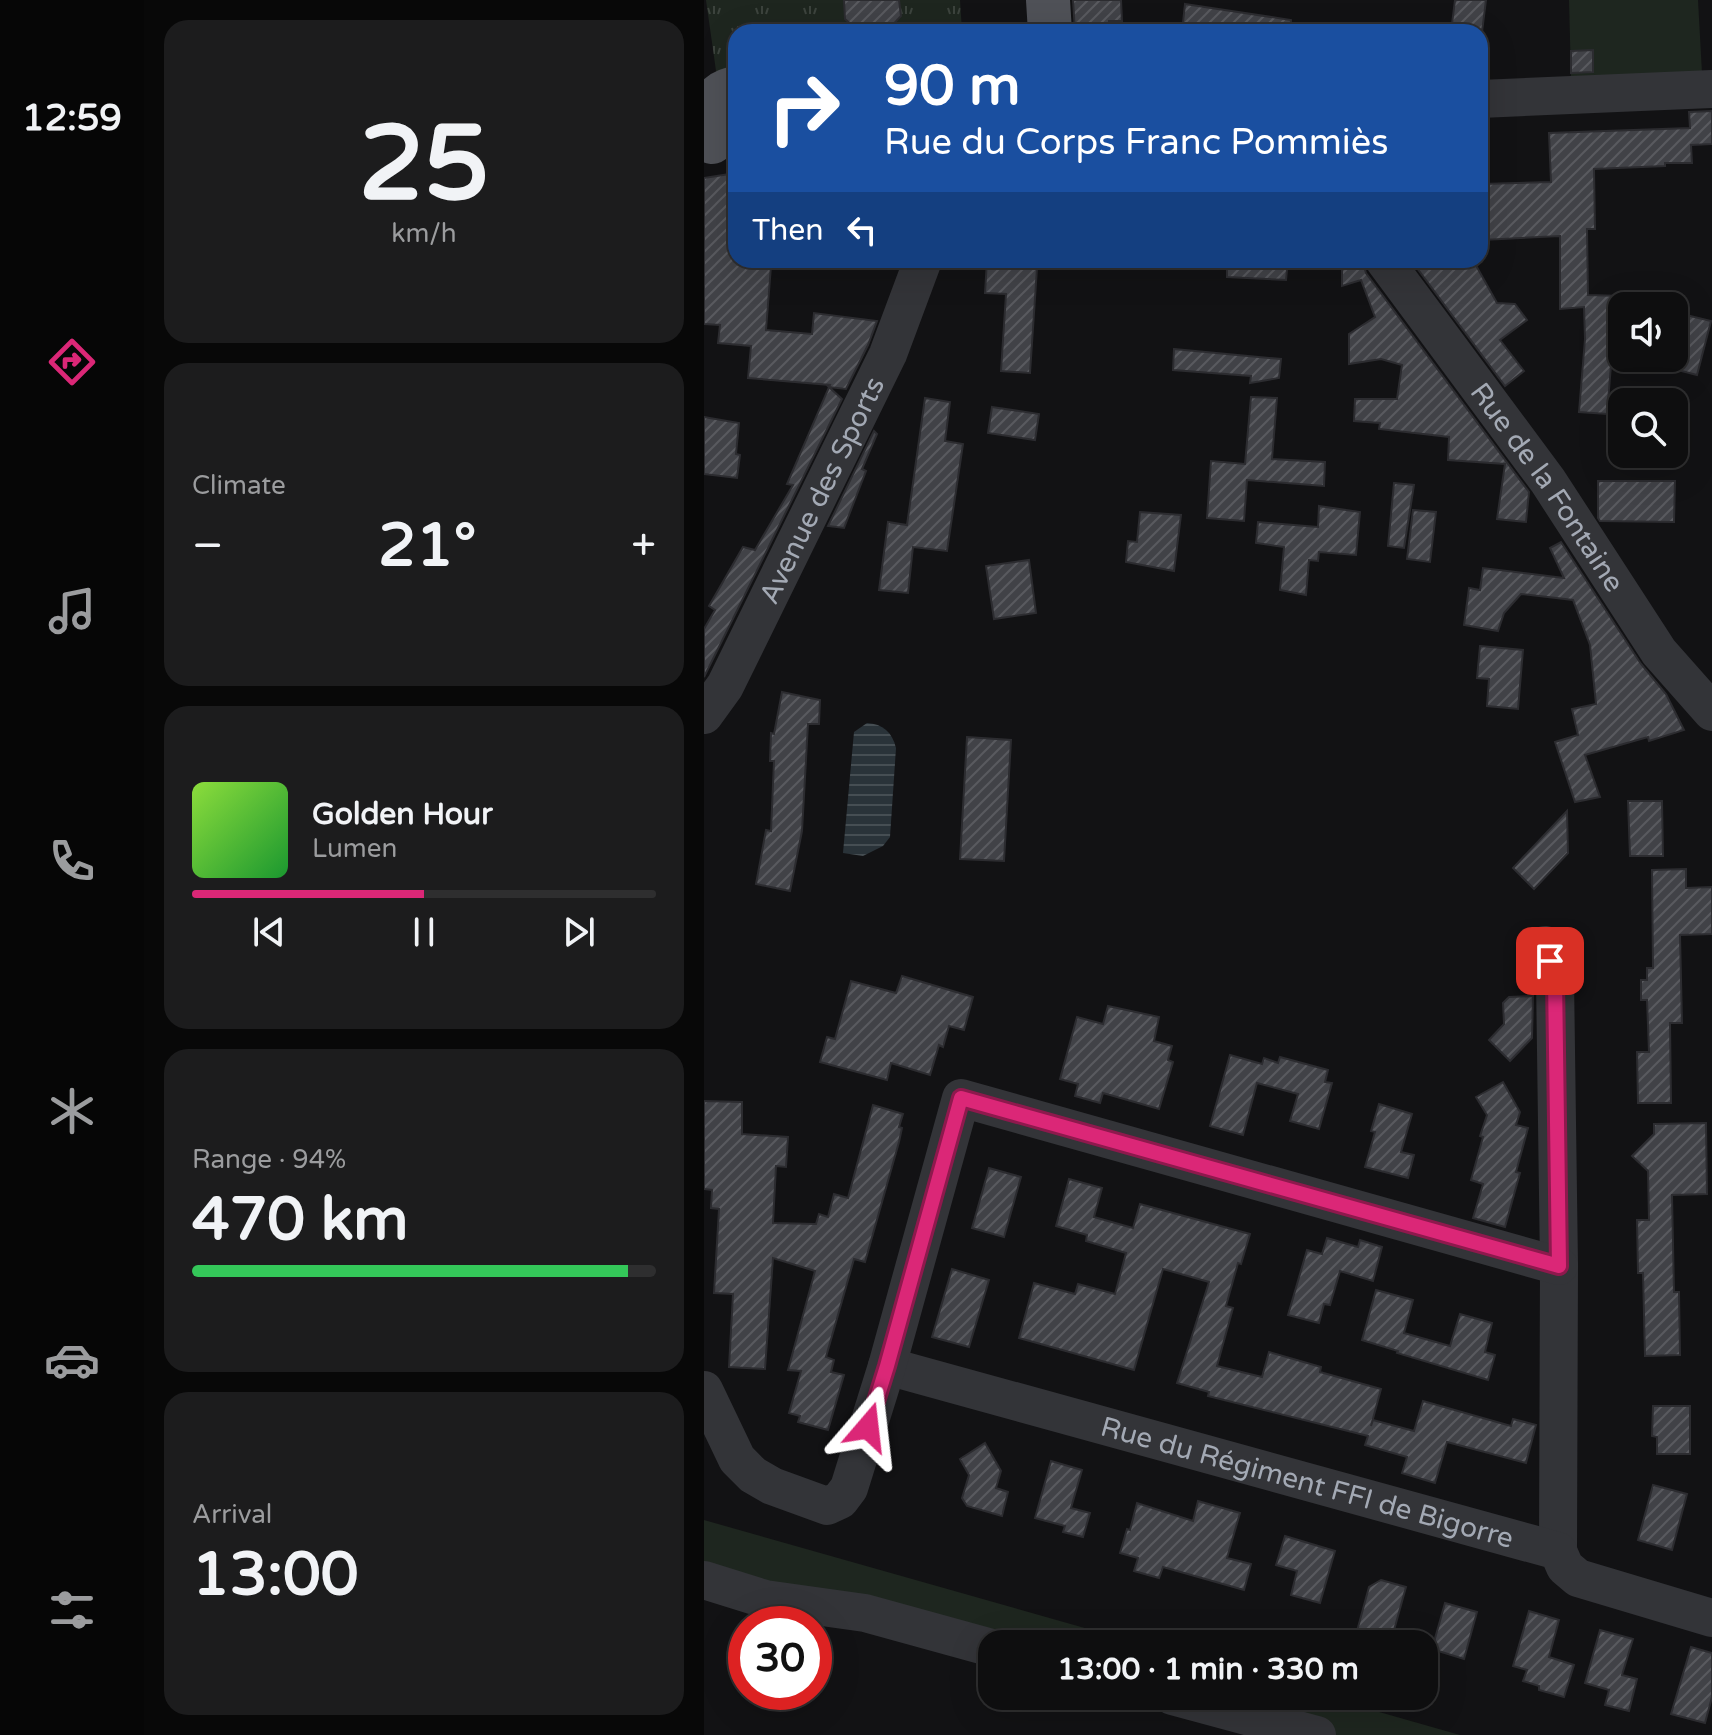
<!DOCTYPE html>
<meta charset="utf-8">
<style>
body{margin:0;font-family:"Varela Round",sans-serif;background:#1c1c1d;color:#f1f3f6;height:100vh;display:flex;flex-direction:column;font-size:30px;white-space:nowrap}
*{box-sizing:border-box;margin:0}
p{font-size:26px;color:#9b9c9e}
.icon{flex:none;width:44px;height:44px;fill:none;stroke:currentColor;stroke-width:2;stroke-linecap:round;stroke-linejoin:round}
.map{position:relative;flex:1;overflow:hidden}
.sheet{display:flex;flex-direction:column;gap:20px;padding:20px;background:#080808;width:560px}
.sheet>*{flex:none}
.banner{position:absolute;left:24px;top:24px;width:760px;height:244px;border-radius:24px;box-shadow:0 8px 32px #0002,0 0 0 2px #2e2e2f;background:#1a4fa0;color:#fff;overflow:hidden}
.buttons{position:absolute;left:904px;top:292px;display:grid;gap:16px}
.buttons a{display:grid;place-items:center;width:80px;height:80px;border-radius:16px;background:#0e0e0f;box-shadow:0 8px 32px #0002,0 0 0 2px #2e2e2f;font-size:40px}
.speed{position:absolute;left:24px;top:1606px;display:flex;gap:16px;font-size:40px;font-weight:700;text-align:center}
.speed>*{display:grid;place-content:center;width:104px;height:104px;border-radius:50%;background:#0e0e0f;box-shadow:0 8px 32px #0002,0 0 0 2px #2e2e2f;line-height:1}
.speed .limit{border:12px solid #d22;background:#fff;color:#111}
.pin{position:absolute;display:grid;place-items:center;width:68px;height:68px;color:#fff;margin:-34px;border-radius:16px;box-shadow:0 4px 12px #0006}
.me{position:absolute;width:88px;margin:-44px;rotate:17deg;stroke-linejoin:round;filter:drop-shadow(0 0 6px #0008)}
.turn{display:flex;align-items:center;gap:28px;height:168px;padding:0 24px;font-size:36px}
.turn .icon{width:104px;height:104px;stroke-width:2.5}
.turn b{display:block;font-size:56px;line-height:68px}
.then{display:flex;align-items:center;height:76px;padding:0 24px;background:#0003;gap:16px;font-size:30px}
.big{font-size:60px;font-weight:800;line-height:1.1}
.sheet .tile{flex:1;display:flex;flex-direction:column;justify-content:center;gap:12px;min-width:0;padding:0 28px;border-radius:24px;background:#1c1c1d}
.sheet .dial{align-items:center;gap:0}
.dial b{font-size:104px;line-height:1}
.song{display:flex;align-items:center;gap:24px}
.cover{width:96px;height:96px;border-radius:12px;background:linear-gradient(135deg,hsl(90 70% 55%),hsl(130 70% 35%))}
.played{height:8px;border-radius:4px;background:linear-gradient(90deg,#db2777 50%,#2e2e2f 50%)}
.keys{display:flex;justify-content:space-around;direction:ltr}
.heat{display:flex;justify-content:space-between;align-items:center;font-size:44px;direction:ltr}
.charge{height:12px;border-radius:6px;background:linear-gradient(90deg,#34c759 94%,#2e2e2f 0)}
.trip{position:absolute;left:274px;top:1630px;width:460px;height:80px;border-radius:24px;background:#0e0e0f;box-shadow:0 8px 32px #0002,0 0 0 2px #2e2e2f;font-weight:800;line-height:80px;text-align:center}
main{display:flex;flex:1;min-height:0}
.menu{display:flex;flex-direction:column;width:144px;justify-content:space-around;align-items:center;background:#060606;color:#9b9c9e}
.menu .icon{width:56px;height:56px}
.menu .active{color:#db2777}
.menu b{font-size:36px;color:#f1f3f6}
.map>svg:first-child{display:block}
.grass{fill:#1e261f}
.park{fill:url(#park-tufts)}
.water{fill:url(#water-rules)}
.building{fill:url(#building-hatch);stroke:#2c2c30;stroke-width:2}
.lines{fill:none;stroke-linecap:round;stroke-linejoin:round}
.minor{stroke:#333438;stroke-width:38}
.major{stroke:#4f5157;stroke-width:44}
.route-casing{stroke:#8e194d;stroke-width:20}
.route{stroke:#db2777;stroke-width:14}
.labels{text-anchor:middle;stroke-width:6;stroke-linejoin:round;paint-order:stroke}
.street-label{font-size:28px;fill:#a3a9b4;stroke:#0d0d0e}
</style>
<main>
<nav class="menu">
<b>12:59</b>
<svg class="icon active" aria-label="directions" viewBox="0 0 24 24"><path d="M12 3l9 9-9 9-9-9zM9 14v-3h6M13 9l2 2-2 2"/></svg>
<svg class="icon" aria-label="music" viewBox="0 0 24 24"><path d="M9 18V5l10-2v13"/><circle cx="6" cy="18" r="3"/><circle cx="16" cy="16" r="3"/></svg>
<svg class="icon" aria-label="phone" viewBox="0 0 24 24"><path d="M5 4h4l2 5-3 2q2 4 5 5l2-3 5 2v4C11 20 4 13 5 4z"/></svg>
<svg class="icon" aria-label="climate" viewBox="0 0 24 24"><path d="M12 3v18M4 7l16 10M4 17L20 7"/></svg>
<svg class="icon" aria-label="car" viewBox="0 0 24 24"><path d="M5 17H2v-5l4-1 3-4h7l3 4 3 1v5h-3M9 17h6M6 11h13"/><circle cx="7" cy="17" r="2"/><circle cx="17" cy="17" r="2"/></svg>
<svg class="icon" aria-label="filters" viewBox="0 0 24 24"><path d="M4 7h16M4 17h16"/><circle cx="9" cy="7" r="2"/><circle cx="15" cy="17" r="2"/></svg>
</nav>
<section class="sheet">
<div class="tile dial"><b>25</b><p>km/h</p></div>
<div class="tile"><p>Climate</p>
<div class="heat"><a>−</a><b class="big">21°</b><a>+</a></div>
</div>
<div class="tile">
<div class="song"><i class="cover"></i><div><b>Golden Hour</b><p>Lumen</p></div></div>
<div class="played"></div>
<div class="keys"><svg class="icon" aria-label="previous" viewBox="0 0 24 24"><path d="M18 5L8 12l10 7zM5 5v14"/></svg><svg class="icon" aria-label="pause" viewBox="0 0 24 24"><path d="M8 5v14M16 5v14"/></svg><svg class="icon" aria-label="next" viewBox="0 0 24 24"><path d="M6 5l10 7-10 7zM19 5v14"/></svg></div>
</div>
<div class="tile"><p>Range · 94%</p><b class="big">470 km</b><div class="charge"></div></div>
<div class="tile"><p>Arrival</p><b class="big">13:00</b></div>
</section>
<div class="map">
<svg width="1008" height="1735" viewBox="0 0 1008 1735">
<defs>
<pattern id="park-tufts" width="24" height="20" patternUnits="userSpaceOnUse" patternTransform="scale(2)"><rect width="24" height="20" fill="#1e261f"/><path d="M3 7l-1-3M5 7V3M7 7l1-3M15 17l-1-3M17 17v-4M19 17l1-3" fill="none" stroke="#3c433d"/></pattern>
<pattern id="water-rules" width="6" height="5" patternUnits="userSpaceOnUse" patternTransform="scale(2)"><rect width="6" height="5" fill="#2a3339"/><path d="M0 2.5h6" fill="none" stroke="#464e53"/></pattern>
<pattern id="building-hatch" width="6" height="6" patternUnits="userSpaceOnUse" patternTransform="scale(2)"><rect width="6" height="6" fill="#414247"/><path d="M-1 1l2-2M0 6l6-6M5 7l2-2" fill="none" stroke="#595a5f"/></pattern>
</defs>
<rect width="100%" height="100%" fill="#121214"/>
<!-- grass -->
<g class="grass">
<polygon points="865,0 994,0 998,73 867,78"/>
<polygon points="0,1520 437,1644 288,1644 0,1590"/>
<polygon points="439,1696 619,1696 756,1735 580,1735"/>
</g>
<!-- park -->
<polygon class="park" points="2,0 256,0 258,32 32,32 32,118 19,120"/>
<!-- water -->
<path class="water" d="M163 723C179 724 188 732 192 748L186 837 179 846 159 856 139 853 150 732Z"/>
<!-- building -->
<g class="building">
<polygon points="140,0 195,0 197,16 182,32 156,32 141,19"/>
<polygon points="369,0 417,0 418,21 405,21 405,31 403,32 371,32"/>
<polygon points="751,0 782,0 778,32 747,32"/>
<polygon points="481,4 587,20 586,32 478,32"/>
<polygon points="889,50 889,72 867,73 867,51"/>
<polygon points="1008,111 1008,144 987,145 988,163 961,163 961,166 890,169 891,229 883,229 884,295 918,296 918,342 909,341 903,414 875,412 881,339 880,307 856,309 856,236 779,240 777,184 847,182 845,133 986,128 985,112"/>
<polygon points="32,173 32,260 35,260 35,264 67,266 62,330 108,334 110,313 173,321 164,345 142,389 125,387 138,399 0,677 0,629 11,610 5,606 39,547 51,550 89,485 83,484 126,385 44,378 47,346 14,343 16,325 0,324 0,178"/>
<polygon points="283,260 330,260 329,267 333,268 326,373 297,371 302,294 281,293"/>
<polygon points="523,260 584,260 582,280 523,277"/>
<polygon points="638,260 658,260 662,273 825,492 822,522 793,519 801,464 744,460 745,437 675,429 676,423 650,421 651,399 693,399 698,365 677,359 645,364 645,334 671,317 657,280 638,286"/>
<polygon points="707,260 769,260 793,303 811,304 823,320 796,340 820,371 801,386"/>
<polygon points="978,314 1007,321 993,375 966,368 970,358 970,343"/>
<polygon points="470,349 577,359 575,378 546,383 547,376 469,370"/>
<polygon points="547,397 573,398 568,459 621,462 620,486 543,480 540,521 503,518 507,461 541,464"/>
<polygon points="221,398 246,402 241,441 259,444 243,551 209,547 204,593 175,590 184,522 203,525"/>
<polygon points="288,407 335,414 331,440 284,433"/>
<polygon points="0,417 35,423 32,454 36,455 33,478 0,474"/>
<polygon points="170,431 173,434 158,469 162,471 140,528 124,526"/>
<polygon points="894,481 971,481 970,522 896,521 894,518"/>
<polygon points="690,483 710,485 700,548 684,546"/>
<polygon points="615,506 656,512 652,555 615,552 614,561 605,560 602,595 576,590 580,547 552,543 554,522 614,527"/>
<polygon points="709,510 732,512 726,562 703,559"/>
<polygon points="436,512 477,515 470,571 422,562 424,541 433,542"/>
<polygon points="857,542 937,664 962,694 980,730 945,741 944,737 881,755 896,797 871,802 851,742 874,735 868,709 892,704 886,645 869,600 817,594 800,613 794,631 760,625 765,588 776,590 779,568 860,578 846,548"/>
<polygon points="325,560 332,613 290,619 282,566"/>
<polygon points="776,646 819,650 814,709 783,706 785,679 773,678"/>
<polygon points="78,692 116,700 115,724 104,724 98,831 86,891 52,884 62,830 67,831 70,761 66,761 67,733 70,734"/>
<polygon points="263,737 307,740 300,861 256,859"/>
<polygon points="924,801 958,801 959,856 926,856"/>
<polygon points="863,811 864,853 830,889 809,868"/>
<polygon points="982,869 982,888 1008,887 1008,934 976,935 978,1023 966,1023 967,1103 934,1103 933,1052 945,1052 943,1000 937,1000 937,980 943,980 943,968 949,968 948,870"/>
<polygon points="198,976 269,997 260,1030 245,1026 239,1047 235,1045 226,1075 187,1063 183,1080 116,1062 123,1037 131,1039 147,981 192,993"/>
<polygon points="829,996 828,1038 806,1061 785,1040 800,1024 799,1003 805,997"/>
<polygon points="404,1006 455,1017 450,1041 468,1046 464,1060 469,1062 455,1109 399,1093 396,1103 371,1096 374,1084 356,1079 373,1017 399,1024"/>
<polygon points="526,1055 558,1064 560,1058 574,1063 576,1057 624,1070 621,1082 628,1083 615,1129 586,1121 594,1094 553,1083 539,1135 506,1126"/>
<polygon points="799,1082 816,1112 812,1125 824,1128 812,1172 816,1173 801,1227 769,1218 779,1184 767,1180 779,1137 776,1136 783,1115 772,1097"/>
<polygon points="0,1101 38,1102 38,1134 84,1137 82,1167 72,1166 69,1223 112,1224 115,1214 124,1217 130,1194 144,1198 169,1105 199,1114 195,1127 198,1128 195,1142 161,1262 150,1259 122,1357 130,1360 127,1372 140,1375 124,1430 94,1422 96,1416 85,1413 97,1371 84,1370 111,1271 69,1258 61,1369 25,1367 29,1294 10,1293 15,1209 7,1208 8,1190 0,1189"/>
<polygon points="675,1104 708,1114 697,1152 710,1155 704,1178 661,1167 671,1132 667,1131"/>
<polygon points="1002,1123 1003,1194 968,1195 970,1292 975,1292 976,1355 941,1356 939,1273 934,1273 933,1220 945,1220 944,1171 928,1156 950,1134 950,1124"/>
<polygon points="285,1168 317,1177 300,1237 268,1228"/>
<polygon points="365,1179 398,1188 390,1217 429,1228 436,1204 546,1234 537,1264 534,1263 522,1306 529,1308 513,1366 558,1377 565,1352 617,1367 616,1372 677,1389 667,1426 669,1420 710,1431 719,1401 807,1426 809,1419 832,1425 822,1463 743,1442 731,1483 698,1473 703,1457 661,1445 664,1436 504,1396 505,1392 473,1383 505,1282 459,1269 430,1370 315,1338 330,1283 371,1294 374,1284 411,1294 422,1253 382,1241 383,1235 352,1226"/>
<polygon points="623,1238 654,1247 656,1240 678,1247 669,1281 636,1271 626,1305 620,1304 615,1323 584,1315 603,1250 618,1254"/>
<polygon points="248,1269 285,1280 265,1347 228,1337"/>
<polygon points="672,1290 709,1300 700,1333 746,1346 756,1314 788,1323 781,1352 791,1355 784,1380 693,1353 694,1351 658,1340"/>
<polygon points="949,1406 986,1406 986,1454 953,1454 953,1437 948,1436"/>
<polygon points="281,1443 297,1471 292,1488 304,1492 298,1516 263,1506 258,1498 265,1475 256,1459"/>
<polygon points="347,1461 378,1470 367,1508 386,1513 379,1537 359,1532 361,1526 331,1518"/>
<polygon points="949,1485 983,1494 968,1550 934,1540"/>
<polygon points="494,1501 536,1513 523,1558 547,1564 540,1590 459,1567 455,1578 430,1571 434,1558 416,1553 423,1529 426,1530 433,1503 489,1521"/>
<polygon points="581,1536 631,1551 616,1603 587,1595 593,1571 572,1565"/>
<polygon points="677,1580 702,1587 687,1641 653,1631 665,1587"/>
<polygon points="741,1603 773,1612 760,1659 728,1649"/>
<polygon points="825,1611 855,1620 845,1657 870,1665 860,1697 835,1690 835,1686 819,1681 823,1670 809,1666"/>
<polygon points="896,1630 929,1639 918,1675 933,1679 925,1711 901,1705 905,1690 881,1683"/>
<polygon points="987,1647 1008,1653 1008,1697 1001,1723 967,1714"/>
</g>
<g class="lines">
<!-- minor -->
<g class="minor">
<polyline points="776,99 1008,89"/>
<path id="s1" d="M680 260 844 481 955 652 1008 712"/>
<path id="s2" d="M0 715 21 686 184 354 219 260"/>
<polyline points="841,945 851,978 855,1266 854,1551"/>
<path id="s3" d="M183 1366 854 1551 861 1567 874 1578 1008 1618"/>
<polyline points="0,1390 33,1459 49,1475 68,1486 123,1506 136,1500 145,1488 183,1366 257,1098 855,1266"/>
<polyline points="0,1580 61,1599 161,1613 288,1648"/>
<polyline points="468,1696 613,1735"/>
</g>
<!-- major -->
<g class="major">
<polyline points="344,0 346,32"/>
<path d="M8 142C2 119 4 92 32 88"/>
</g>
</g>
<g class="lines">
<!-- route casing -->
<g class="route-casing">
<polyline id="route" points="164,1427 183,1366 257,1098 855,1266 851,978 846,961"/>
</g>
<!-- route -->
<use href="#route" class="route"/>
</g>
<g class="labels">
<!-- street labels -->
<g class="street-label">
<text dy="10" stroke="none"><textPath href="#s1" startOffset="280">Rue de la Fontaine</textPath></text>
<text dy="10" stroke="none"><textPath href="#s2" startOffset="254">Avenue des Sports</textPath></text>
<text dy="10" stroke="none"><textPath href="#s3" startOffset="436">Rue du Régiment FFI de Bigorre</textPath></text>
</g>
</g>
</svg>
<div class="buttons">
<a><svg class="icon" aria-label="sound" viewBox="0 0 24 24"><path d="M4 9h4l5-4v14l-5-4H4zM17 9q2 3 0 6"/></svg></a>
<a><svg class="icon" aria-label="search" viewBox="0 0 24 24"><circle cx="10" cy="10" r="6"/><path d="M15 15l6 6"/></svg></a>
</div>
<div class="speed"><div class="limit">30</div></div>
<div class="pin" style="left:846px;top:961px;background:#d93025"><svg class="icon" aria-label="arrive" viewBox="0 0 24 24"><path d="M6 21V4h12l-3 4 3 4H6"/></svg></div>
<svg class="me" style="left:164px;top:1427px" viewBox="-20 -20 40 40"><path d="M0-17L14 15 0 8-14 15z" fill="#db2777" stroke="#fff" stroke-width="4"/></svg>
<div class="trip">13:00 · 1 min · 330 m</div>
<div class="banner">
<div class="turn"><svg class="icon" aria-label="right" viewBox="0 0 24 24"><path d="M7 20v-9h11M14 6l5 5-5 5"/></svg><div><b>90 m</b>Rue du Corps Franc Pommiès</div></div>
<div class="then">Then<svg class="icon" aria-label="left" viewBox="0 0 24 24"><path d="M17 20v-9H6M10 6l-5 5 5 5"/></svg></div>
</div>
</div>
</main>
